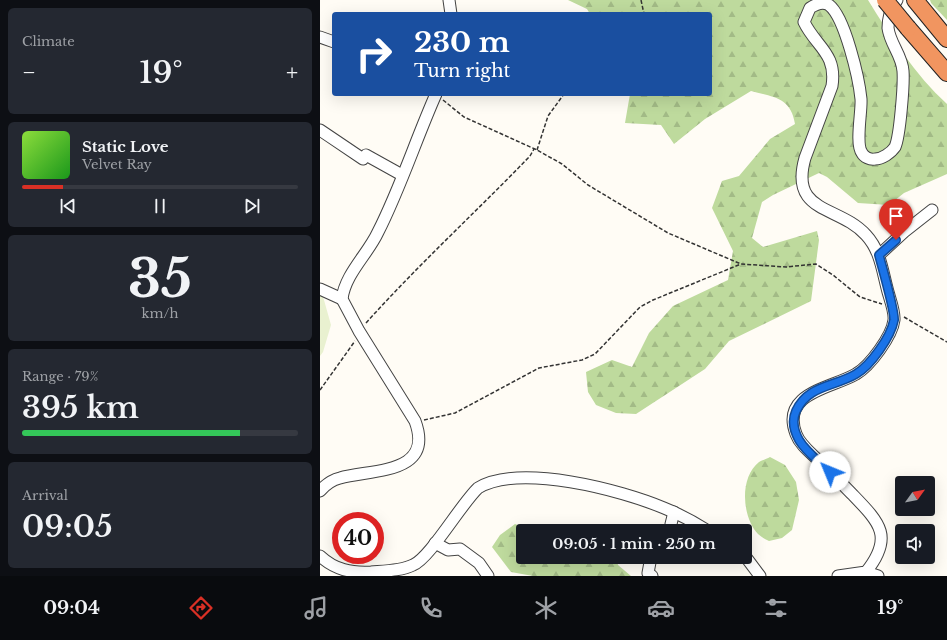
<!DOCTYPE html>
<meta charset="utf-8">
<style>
body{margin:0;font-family:"Libre Baskerville",serif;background:#242831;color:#f1f3f6;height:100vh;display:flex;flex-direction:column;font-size:15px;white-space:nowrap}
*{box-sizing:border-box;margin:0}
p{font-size:13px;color:#9ea1a6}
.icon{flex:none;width:22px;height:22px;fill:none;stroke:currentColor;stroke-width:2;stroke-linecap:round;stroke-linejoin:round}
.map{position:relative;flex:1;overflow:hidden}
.panel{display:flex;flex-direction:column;gap:8px;padding:8px;background:#0d0f14;width:320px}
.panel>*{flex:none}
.guide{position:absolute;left:12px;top:12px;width:380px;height:84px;border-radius:4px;box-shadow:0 4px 16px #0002;background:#1a4fa0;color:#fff;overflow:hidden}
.needle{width:26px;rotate:57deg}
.buttons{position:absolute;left:575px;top:476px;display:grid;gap:8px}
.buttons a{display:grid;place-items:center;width:40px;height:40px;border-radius:4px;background:#171b24;box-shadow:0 4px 16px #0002;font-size:20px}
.speed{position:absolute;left:12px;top:512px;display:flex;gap:8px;font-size:20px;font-weight:700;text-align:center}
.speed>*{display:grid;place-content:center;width:52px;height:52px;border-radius:50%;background:#171b24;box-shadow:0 4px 16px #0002;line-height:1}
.speed .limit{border:6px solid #d22;background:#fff;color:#111}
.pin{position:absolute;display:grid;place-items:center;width:34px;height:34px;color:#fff;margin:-41px -17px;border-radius:50% 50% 50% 0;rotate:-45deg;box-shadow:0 0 4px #0007}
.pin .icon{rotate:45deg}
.me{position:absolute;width:44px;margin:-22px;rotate:315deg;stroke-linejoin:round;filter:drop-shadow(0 0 3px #0008)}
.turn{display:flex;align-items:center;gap:14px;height:84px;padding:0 16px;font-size:18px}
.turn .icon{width:52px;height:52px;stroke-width:2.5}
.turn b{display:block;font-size:28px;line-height:34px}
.big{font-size:30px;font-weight:600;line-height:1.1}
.panel .tile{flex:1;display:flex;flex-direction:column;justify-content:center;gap:6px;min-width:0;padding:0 14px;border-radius:6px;background:#242831}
.panel .dial{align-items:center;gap:0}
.dial b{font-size:52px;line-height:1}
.song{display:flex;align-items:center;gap:12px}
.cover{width:48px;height:48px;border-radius:6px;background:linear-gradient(135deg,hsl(90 70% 55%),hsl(120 70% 35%))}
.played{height:4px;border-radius:2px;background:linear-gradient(90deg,#d93025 15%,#363941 15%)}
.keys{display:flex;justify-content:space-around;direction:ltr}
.heat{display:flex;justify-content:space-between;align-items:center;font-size:22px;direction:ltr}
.charge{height:6px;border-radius:3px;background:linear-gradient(90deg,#34c759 79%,#363941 0)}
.trip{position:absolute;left:196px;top:524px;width:236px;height:40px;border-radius:4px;background:#171b24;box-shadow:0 4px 16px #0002;font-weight:600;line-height:40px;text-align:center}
.dock{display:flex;height:64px;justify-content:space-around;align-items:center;background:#090b0e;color:#9ea1a6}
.dock .icon{width:28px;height:28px}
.dock .on{color:#d93025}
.dock b{font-size:18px;color:#f1f3f6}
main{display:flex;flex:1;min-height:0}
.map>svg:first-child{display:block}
.forest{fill:url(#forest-firs)}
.pitch{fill:#e9f1d0}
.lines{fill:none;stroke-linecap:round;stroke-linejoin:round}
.minor-casing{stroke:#444;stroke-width:13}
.highway-casing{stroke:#222;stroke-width:18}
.path{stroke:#333;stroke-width:1.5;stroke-dasharray:4 2;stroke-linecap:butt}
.minor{stroke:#fff;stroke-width:11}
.highway{stroke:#f19560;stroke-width:16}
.highway-bridge-casing{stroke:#222;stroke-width:18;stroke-linecap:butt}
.highway-bridge{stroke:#f19560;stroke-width:16}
.route-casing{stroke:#114b97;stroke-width:10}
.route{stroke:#1a73e8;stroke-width:7}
</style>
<main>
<section class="panel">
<div class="tile"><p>Climate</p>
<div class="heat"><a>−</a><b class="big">19°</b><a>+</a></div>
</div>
<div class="tile">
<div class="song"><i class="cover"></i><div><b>Static Love</b><p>Velvet Ray</p></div></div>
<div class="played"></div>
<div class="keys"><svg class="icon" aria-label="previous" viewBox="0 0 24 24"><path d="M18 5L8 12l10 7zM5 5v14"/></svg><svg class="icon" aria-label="pause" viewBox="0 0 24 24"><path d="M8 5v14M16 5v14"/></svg><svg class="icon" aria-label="next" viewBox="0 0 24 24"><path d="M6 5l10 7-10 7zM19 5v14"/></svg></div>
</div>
<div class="tile dial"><b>35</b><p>km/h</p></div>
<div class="tile"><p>Range · 79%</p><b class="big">395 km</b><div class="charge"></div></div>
<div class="tile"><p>Arrival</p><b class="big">09:05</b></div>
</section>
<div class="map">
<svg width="627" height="576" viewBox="0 0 627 576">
<defs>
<pattern id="forest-firs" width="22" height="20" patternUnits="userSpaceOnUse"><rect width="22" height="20" fill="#beda9d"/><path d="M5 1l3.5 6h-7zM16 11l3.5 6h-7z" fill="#a2ba86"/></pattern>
</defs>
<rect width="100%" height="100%" fill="#fffcf5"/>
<!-- forest -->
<g class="forest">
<path d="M248 0H548C571 37 595 75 627 104V174L584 193 569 205 538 203 507 177 499 173 453 195 442 202 432 238 443 247 497 231 499 240 491 301 409 341 385 369 316 414 296 413 276 405 268 392 266 372 292 360 312 367 329 333 353 306 408 280 413 251 392 208 402 181 419 176 450 139 475 124C471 97 453 97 431 91L385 119 354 144 341 125 305 123 310 94H390V14H270L267 9Z"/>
<polygon points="610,0 627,0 627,20 611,3"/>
<path d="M450 457 465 465 476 482 479 500 472 530 462 538 449 541C445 539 441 537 438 534 422 517 419 478 439 462 442 460 447 459 450 457Z"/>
<polygon points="195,524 213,531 203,531 203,557 296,557 298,565 311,576 213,576 191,572 172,547 180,535"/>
</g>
<!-- pitch -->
<polygon class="pitch" points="0,292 2,293 11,325 3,352 0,356"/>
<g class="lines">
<!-- minor casing -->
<g class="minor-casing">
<g id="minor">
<polyline points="129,0 131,14"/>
<polyline points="0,37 14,42"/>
<polyline points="0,130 43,159 46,155 82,175"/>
<polyline points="559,255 584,232 612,210"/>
<polyline points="0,289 22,299"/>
<path d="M0 491C6 484 12 480 20 478 51 469 115 475 95 421L39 331 22 299C25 274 48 254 58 232 80 189 96 139 116 94"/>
<polyline points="351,531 351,524 354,512"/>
<polyline points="115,543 128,550 140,549 159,563 168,576"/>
<path d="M0 556C15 570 31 573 51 572 64 571 81 571 93 565 110 558 141 504 158 488 200 463 301 490 344 508 359 514 374 522 388 531"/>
<polyline points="425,556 440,576"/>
<polyline points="331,557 328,573 332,576"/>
<polyline points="546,572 558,576"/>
<path d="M518 576 546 572C574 537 560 523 533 495 522 484 511 472 499 461 491 453 480 445 476 434 460 392 513 388 536 374 550 366 572 336 574 320 575 311 569 297 567 288 562 269 560 250 546 235 519 205 469 214 485 158L512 86C517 53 496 47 484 22L490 8C496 4 503 1 509 5 525 17 539 79 541 99 542 111 535 144 542 153 544 157 550 160 555 159 562 159 571 153 575 147 580 136 584 84 583 71 582 55 570 44 568 28 568 19 571 8 577 0"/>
</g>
</g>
<!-- highway casing -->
<g class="highway-casing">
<g id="highway">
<polyline points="595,0 627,39"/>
<polyline points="588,28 627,73"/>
</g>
</g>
<!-- path -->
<g class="path">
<polyline points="321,0 324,14"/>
<polyline points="123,100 144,117 217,150 242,164 268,185 348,233 421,264 466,267 496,264 513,275 540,297 562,304"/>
<polyline points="217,150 228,116 244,94"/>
<polyline points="584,317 627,342"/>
<path d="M46 323C98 265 156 212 210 156L214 149"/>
<polyline points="0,390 35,341"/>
<polyline points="104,420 135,413 219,368 262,360 275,354 320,307 333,300 421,264"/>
</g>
<!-- minor -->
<use href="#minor" class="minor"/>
<!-- highway -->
<use href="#highway" class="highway"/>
<!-- highway-bridge casing -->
<g class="highway-bridge-casing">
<polyline id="highway-bridge" points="565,0 588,28"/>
</g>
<!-- highway-bridge -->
<use href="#highway-bridge" class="highway-bridge"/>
</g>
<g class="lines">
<!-- route casing -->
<g class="route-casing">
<path id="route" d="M510 472C500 462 486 452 479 440 474 431 472 420 476 411 488 385 514 387 536 374 550 366 571 337 574 320 575 311 562 267 559 255L576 240"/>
</g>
<!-- route -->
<use href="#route" class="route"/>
</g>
</svg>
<div class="buttons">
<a><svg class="needle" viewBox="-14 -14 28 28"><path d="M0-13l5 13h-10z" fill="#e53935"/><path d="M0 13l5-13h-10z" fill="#9ea1a6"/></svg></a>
<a><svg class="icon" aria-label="sound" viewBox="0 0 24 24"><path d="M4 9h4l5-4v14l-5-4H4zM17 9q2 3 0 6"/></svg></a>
</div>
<div class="speed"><div class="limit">40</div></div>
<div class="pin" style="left:576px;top:240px;background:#d93025"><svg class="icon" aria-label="arrive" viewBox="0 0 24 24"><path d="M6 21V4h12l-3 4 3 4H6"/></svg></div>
<svg class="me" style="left:510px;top:472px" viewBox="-20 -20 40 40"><circle r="19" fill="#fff"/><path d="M0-13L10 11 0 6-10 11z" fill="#1a73e8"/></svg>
<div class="trip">09:05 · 1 min · 250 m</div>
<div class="guide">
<div class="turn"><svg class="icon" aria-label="right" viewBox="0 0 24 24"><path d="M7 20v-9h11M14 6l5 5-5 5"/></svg><div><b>230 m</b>Turn right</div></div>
</div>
</div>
</main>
<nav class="dock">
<b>09:04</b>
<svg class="icon on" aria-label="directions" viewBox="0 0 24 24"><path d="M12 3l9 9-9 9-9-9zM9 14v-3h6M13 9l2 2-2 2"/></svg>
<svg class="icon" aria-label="music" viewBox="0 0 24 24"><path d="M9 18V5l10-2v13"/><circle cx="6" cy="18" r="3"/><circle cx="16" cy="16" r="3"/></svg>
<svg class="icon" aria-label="phone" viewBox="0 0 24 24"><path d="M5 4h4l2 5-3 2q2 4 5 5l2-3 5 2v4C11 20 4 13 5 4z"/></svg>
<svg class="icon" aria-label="climate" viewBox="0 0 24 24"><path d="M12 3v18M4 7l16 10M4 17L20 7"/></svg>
<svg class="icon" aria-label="car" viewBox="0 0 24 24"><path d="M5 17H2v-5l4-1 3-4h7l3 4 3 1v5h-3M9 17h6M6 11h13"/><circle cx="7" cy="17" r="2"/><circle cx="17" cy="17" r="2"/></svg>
<svg class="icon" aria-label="filters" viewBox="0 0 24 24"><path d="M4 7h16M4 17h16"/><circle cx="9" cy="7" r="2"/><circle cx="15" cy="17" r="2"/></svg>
<b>19°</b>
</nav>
